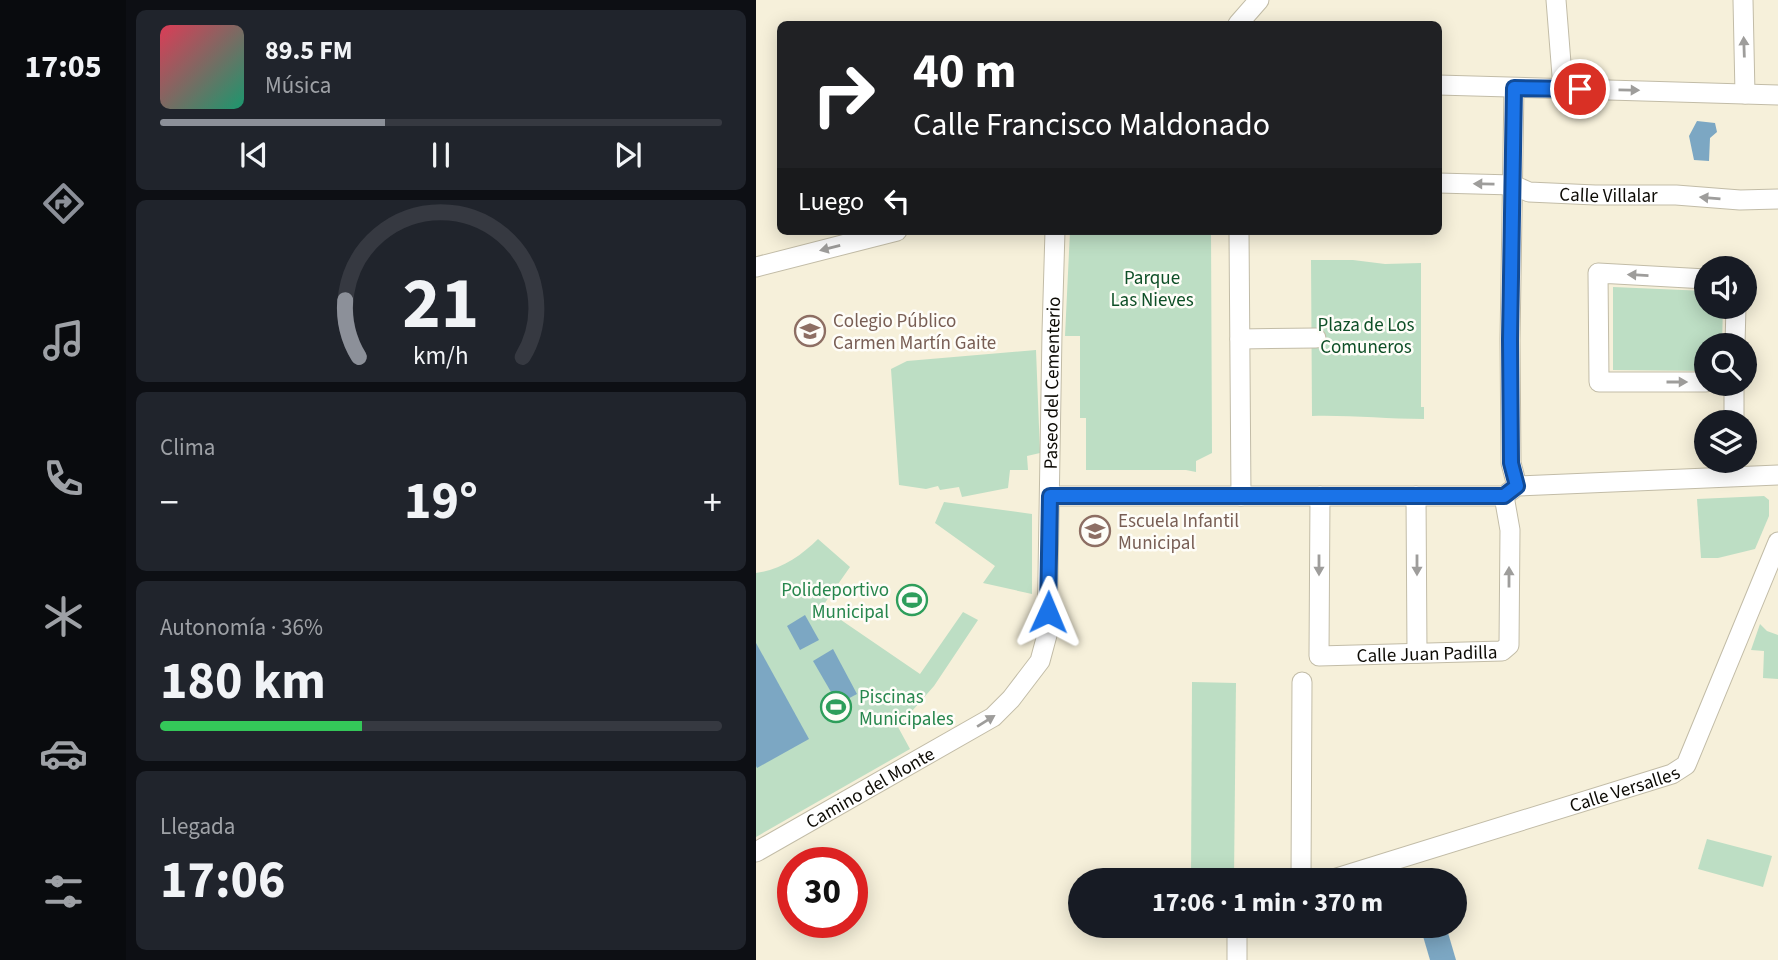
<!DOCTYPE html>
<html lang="es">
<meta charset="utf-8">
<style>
body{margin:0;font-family:"Source Sans 3",sans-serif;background:#20242c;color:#f1f3f6;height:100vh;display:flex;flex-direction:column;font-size:26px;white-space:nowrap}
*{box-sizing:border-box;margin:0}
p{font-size:23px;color:#9ea1a6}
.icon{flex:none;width:38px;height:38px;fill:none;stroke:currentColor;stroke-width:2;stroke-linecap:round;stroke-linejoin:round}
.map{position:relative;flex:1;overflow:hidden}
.details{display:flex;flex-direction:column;gap:10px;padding:10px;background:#0d0f14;width:630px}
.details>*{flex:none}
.banner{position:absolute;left:21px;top:21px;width:665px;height:214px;border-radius:10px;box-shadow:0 4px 18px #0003;background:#202124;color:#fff;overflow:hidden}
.tools{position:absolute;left:938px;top:256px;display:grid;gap:14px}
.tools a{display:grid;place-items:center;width:63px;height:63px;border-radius:50%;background:#171b24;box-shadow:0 4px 18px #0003;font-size:35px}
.speed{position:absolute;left:21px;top:847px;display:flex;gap:14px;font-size:35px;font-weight:700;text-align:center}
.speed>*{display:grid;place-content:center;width:91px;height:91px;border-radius:50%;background:#171b24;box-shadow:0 4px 18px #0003;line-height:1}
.speed .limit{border:10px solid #d22;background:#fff;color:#111}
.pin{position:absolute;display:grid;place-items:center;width:60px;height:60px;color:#fff;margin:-30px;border:4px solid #fff;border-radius:50%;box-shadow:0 2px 7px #0007}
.me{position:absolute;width:77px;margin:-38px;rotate:1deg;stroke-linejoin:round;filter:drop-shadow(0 0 5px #0008)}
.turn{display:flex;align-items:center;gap:24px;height:147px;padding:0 21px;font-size:32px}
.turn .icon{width:91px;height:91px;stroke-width:2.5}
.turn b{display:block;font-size:49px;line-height:60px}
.then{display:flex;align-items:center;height:66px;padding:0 21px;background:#0003;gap:14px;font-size:26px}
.big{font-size:52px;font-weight:700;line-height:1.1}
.details .widget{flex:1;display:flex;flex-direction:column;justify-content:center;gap:10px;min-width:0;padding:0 24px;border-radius:10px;background:#20242c}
.details .dial{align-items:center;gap:0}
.dial svg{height:182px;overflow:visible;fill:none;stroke:#363941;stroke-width:7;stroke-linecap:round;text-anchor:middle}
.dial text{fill:#f1f3f6;stroke:none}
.song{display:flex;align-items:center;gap:21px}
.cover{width:84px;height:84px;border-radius:10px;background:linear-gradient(135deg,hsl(350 70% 55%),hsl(160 70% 35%))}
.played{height:7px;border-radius:4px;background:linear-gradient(90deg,#8c9099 40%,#363941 40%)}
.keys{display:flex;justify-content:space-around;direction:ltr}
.heat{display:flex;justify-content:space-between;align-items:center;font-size:38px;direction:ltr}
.charge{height:10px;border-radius:5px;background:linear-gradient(90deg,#34c759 36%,#363941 0)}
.trip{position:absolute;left:312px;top:868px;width:399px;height:70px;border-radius:35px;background:#171b24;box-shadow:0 4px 18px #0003;font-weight:700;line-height:70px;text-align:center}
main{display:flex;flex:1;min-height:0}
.menu{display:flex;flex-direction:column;width:126px;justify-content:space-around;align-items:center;background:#090b0e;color:#9ea1a6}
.menu .icon{width:49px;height:49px}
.menu .on{color:#8c9099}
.menu b{font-size:32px;color:#f1f3f6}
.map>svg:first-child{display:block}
.green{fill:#bddec4}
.water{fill:#7ca7c3}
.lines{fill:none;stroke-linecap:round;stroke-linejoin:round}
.street-casing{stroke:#c2bca7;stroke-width:21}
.street{stroke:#fff;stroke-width:19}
.oneway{fill:#9e9d9b}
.route-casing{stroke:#114b97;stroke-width:18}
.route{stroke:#1a73e8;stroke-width:12}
.labels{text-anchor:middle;stroke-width:5;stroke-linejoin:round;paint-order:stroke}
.street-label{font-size:19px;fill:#0d0b05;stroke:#fefdf8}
.park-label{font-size:19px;fill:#0e4f27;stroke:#fefdf8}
.education-label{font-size:19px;fill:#785e54;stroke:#fefdf8;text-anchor:start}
.leisure-label{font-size:19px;fill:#27864d;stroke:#fefdf8;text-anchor:end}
</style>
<main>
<nav class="menu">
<b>17:05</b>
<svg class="icon on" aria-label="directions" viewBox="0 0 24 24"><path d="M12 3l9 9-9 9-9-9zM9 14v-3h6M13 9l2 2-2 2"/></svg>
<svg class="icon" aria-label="music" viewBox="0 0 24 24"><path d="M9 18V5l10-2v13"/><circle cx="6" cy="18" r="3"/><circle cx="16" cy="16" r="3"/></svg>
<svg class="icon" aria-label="phone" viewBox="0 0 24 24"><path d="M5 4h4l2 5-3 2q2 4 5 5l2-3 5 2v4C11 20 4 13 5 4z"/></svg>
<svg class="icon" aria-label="climate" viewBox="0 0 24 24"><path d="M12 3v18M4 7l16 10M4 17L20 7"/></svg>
<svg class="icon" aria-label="car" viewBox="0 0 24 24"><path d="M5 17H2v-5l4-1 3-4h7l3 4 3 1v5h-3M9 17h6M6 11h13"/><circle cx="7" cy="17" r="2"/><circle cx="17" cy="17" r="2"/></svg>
<svg class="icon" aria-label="filters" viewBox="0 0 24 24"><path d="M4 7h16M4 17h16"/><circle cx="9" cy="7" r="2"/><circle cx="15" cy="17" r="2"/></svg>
</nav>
<section class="details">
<div class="widget">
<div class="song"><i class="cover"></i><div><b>89.5 FM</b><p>Música</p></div></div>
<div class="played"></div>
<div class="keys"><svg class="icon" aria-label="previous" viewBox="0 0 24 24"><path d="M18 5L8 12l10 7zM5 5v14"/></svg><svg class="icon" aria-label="pause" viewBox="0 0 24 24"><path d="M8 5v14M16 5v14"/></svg><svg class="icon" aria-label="next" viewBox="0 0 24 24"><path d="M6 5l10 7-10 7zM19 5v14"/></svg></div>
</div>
<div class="widget dial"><svg viewBox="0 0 100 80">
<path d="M14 69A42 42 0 1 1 86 69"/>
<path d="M14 69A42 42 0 0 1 8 44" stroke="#8c9099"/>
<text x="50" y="56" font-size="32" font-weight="700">21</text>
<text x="50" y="72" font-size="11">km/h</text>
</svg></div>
<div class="widget"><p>Clima</p>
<div class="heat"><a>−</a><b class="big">19°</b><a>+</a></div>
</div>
<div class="widget"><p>Autonomía · 36%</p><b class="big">180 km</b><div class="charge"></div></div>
<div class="widget"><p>Llegada</p><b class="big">17:06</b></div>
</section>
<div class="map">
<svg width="1022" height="960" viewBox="0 0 1022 960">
<rect width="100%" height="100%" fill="#f6f0da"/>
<!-- green -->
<g class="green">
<polygon points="314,231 455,231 456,453 440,461 440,472 430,470 330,470 330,418 324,418 324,336 309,336"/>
<path d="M555 260H597L629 264 665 263V407H668V419C630 419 593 415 556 416Z"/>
<polygon points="857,287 950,291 950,306 967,306 966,345 950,345 950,371 857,370"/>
<polygon points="280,350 284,453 271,456 272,470 254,470 252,488 206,497 203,487 184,490 182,486 170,489 143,485 135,369 151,361"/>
<polygon points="1008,496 1013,500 1013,516 999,549 962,558 945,558 941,499"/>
<polygon points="188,502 276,514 276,594 227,583 239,566 179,523"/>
<path d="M62 539 94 567 66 607 164 674 207 612 222 620 178 686 142 727 154 749 0 837V573C24 570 45 556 62 539Z"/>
<polygon points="1004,624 1011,631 1022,635 1022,679 1007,678 1008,651 995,650"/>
<polygon points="436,682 480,683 478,880 435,880"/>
<polygon points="951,839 1016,856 1007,887 942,869"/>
</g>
<!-- water -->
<g class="water">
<polygon points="941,121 959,123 961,132 954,138 953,161 938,160 933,136"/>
<polygon points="49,615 63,640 44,650 31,626"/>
<polygon points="0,643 53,739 1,768 0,766"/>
<polygon points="77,649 101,694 82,704 57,661"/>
<polygon points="664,926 690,926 700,960 674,960"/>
</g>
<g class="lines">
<!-- street casing -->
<g class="street-casing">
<g id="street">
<polyline points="800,0 807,88"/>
<polyline points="987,0 989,94"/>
<polyline points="482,24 503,0"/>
<polyline points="682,85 1022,95"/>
<polyline points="758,88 754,340 755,463 761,486"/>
<path id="s1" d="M682 183 757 185 773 192 839 195H920L984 200 1022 199"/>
<polyline points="483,231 485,496"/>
<polyline points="0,267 141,231"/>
<polyline points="950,279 842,273 843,382 950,382"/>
<polyline points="484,339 560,338"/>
<polyline points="979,345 980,306"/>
<polyline points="978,383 978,422"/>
<polyline points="294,496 748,496 761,486 1022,475"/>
<path id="s2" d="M564 496 563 656 746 651 753 645 754 530 748 496"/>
<polyline points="660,496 661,653"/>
<path id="s3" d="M0 852 237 717 255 699 284 661 291 635 296 333 299 231"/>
<polyline points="545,880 546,682"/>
<path id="s4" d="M574 880 916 774 930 765 1022 542"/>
<polyline points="481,960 481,926"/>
</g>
</g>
<!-- street -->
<use href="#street" class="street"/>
</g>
<!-- one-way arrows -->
<defs><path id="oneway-solid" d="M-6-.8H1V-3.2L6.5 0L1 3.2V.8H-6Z" transform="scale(1.75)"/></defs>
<g class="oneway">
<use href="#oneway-solid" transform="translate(988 47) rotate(-92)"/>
<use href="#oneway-solid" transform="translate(873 90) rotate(1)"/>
<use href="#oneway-solid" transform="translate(728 184) rotate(-179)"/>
<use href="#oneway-solid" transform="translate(954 198) rotate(-175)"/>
<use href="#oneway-solid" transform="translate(74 248) rotate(166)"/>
<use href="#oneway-solid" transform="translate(882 275) rotate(-177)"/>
<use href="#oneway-solid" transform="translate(921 382)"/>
<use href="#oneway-solid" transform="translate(563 565) rotate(90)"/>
<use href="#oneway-solid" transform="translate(661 565) rotate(90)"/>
<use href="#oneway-solid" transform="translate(753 577) rotate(-90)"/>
<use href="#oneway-solid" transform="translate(230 721) rotate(-32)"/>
</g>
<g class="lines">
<!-- route casing -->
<g class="route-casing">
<polyline id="route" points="292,612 294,496 748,496 761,486 755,463 754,340 758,88 824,89"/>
</g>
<!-- route -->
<use href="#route" class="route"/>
</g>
<!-- icons -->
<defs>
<g id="school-ring" transform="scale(1.575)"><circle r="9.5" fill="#fefdf8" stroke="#8d6e63" stroke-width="1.5"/><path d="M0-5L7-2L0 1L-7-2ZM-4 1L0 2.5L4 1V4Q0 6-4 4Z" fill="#8d6e63"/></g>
<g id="stadium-ring" transform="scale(1.575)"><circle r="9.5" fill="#fefdf8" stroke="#2e9e5b" stroke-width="1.5"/><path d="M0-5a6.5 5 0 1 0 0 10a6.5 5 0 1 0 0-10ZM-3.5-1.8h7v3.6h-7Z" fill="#2e9e5b"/></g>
</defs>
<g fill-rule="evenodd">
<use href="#school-ring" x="54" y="331"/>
<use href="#school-ring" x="339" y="531"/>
<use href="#stadium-ring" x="156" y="600"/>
<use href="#stadium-ring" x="80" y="707"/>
</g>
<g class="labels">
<!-- street labels -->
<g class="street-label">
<text dy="7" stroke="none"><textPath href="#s1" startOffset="172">Calle Villalar</textPath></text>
<text dy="7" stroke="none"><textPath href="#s3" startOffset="625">Paseo del Cementerio</textPath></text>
<text dy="7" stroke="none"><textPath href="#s2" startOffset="268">Calle Juan Padilla</textPath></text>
<text dy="7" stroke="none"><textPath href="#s3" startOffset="131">Camino del Monte</textPath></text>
<text dy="7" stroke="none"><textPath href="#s4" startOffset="308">Calle Versalles</textPath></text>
</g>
<!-- park labels -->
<g class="park-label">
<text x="396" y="284">Parque<tspan x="396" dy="22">Las Nieves</tspan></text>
<text x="610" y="331">Plaza de Los<tspan x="610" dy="22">Comuneros</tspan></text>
</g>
<!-- education labels -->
<g class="education-label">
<text x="77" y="327">Colegio Público<tspan x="77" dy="22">Carmen Martín Gaite</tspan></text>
<text x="362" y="527">Escuela Infantil<tspan x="362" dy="22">Municipal</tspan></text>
</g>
<!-- leisure labels -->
<g class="leisure-label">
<text x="133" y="596">Polideportivo<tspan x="133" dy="22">Municipal</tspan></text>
<text x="103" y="703" text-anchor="start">Piscinas<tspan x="103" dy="22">Municipales</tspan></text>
</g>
</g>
</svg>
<div class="tools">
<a><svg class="icon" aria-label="sound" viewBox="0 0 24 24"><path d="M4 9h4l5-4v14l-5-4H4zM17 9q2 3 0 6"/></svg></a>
<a><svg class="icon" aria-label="search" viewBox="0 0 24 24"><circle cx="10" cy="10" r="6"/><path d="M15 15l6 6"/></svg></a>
<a><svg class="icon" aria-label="layers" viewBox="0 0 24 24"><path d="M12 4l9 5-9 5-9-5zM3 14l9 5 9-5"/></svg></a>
</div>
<div class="speed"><div class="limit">30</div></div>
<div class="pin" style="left:824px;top:89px;background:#d93025"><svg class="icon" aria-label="arrive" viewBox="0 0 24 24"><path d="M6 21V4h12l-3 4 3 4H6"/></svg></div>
<svg class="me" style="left:292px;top:612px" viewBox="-20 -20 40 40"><path d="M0-17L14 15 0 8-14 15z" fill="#1a73e8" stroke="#fff" stroke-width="4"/></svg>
<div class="trip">17:06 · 1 min · 370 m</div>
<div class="banner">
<div class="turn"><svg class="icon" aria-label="right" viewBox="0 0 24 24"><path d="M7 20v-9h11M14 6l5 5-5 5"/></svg><div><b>40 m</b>Calle Francisco Maldonado</div></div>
<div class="then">Luego<svg class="icon" aria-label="left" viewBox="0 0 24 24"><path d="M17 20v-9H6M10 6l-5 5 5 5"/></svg></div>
</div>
</div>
</main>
